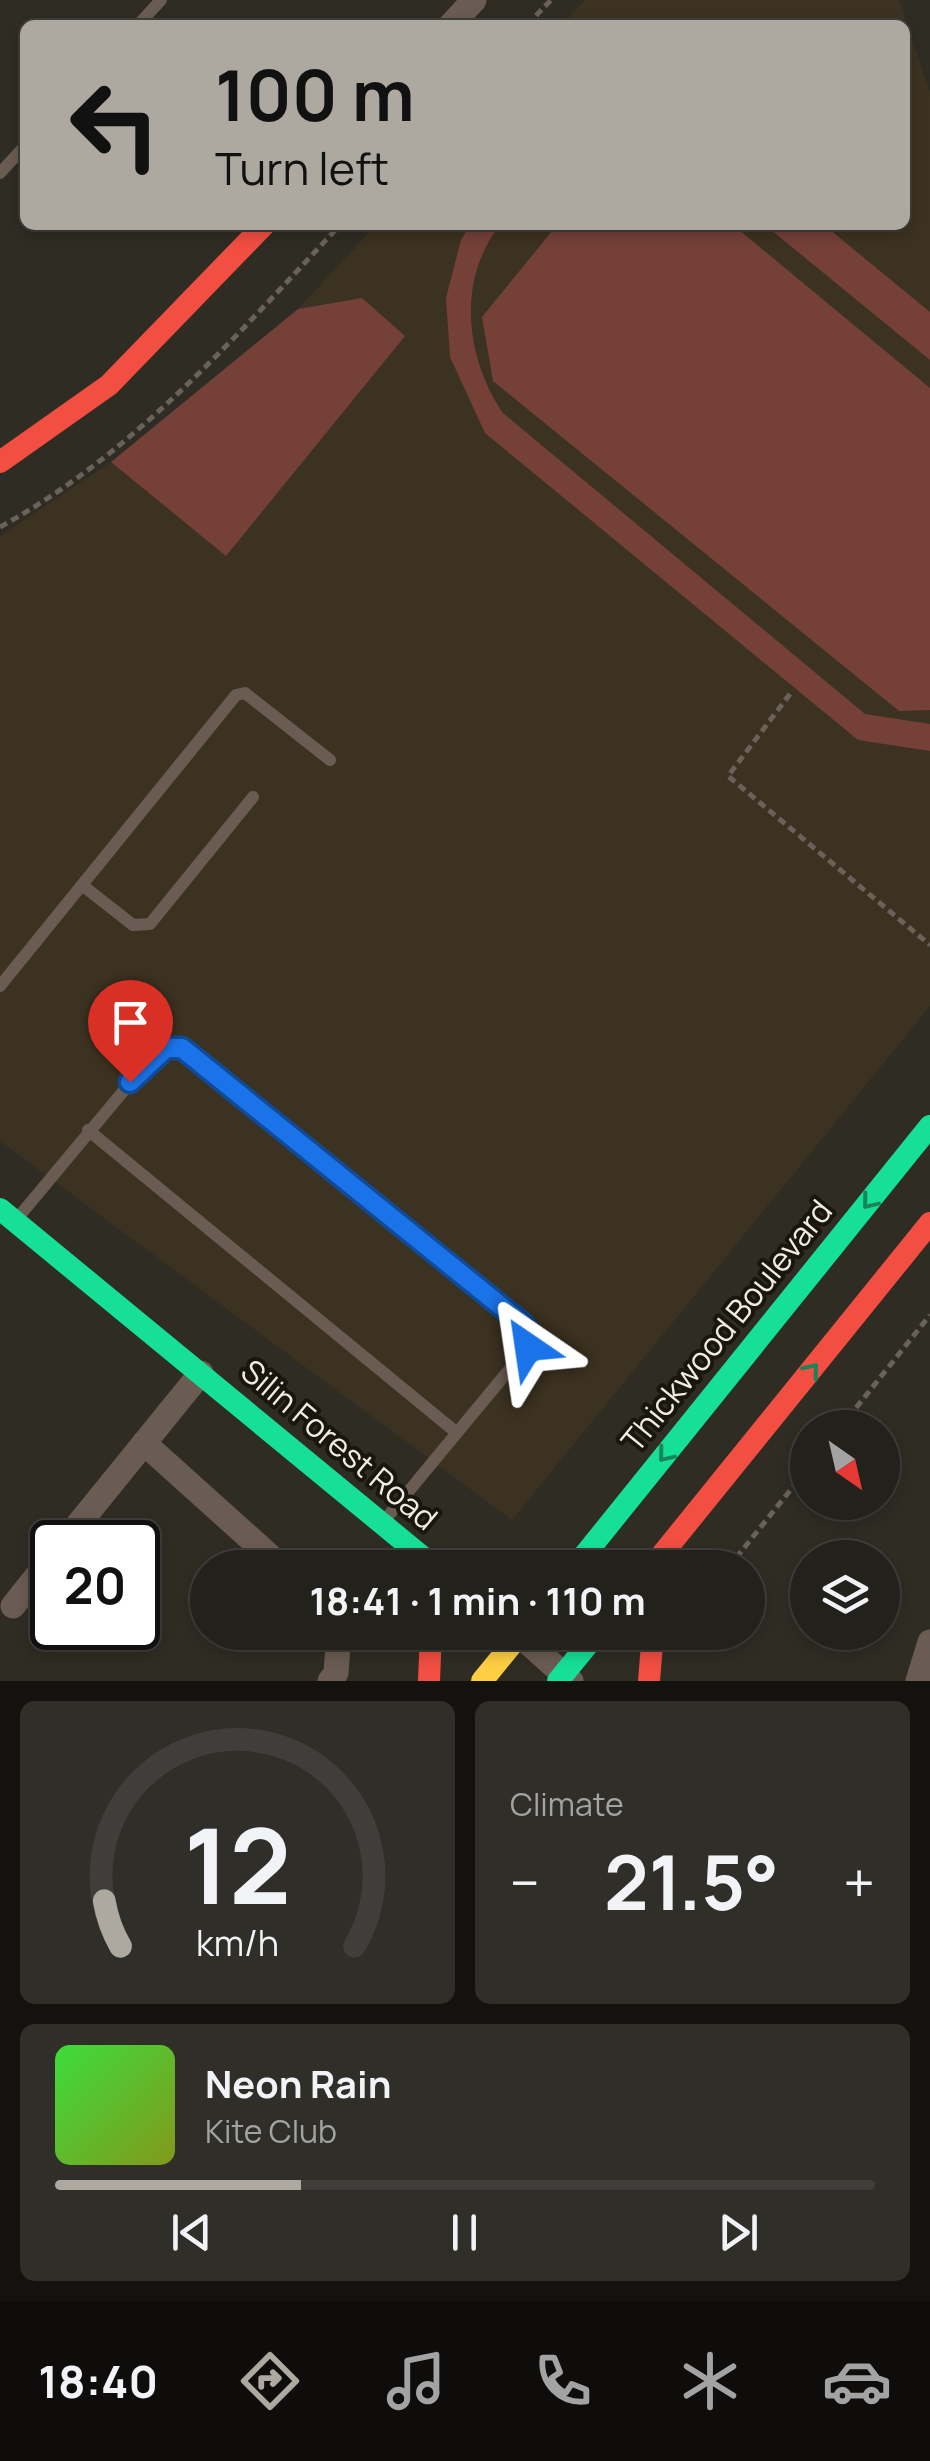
<!DOCTYPE html>
<meta charset="utf-8">
<style>
body{margin:0;font-family:Manrope,sans-serif;background:#2f2e28;color:#f1f3f6;height:100vh;display:flex;flex-direction:column;font-size:38px;white-space:nowrap}
*{box-sizing:border-box;margin:0}
p{font-size:32px;color:#a3a3a3}
.icon{flex:none;width:55px;height:55px;fill:none;stroke:currentColor;stroke-width:2;stroke-linecap:round;stroke-linejoin:round}
.map{position:relative;height:1681px;overflow:hidden}
.drawer{display:flex;flex-direction:column;gap:20px;padding:20px;background:#13120f;flex:1}
.drawer>*{flex:none}
.guide{position:absolute;left:20px;top:20px;width:890px;height:210px;border-radius:15px;box-shadow:0 5px 15px #0003,0 0 0 2px #403e3a;background:#ada9a0;color:#111;overflow:hidden}
.needle{width:65px;rotate:146deg}
.controls{position:absolute;left:790px;top:1410px;display:grid;gap:20px}
.controls a{display:grid;place-items:center;width:110px;height:110px;border-radius:50%;background:#23211b;box-shadow:0 5px 15px #0003,0 0 0 2px #403e3a;font-size:50px}
.speed{position:absolute;left:30px;top:1520px;display:flex;gap:20px;font-size:50px;font-weight:700;text-align:center}
.speed>*{display:grid;place-content:center;width:130px;height:130px;border-radius:50%;background:#23211b;box-shadow:0 5px 15px #0003,0 0 0 2px #403e3a;line-height:1}
.speed .limit{border:5px solid #111;border-radius:15px;background:#fff;color:#111}
.pin{position:absolute;display:grid;place-items:center;width:85px;height:85px;color:#fff;margin:-102px -42px;border-radius:50% 50% 50% 0;rotate:-45deg;box-shadow:0 0 10px #0007}
.pin .icon{rotate:45deg}
.me{position:absolute;width:110px;margin:-55px;rotate:328deg;stroke-linejoin:round;filter:drop-shadow(0 0 8px #0008)}
.turn{display:flex;align-items:center;gap:35px;height:210px;padding:0 30px;font-size:45px}
.turn .icon{width:130px;height:130px;stroke-width:2.5}
.turn b{display:block;font-size:70px;line-height:85px}
.big{font-size:75px;font-weight:700;line-height:1.1}
.drawer .card{flex:1;display:flex;flex-direction:column;justify-content:center;gap:15px;min-width:0;padding:0 35px;border-radius:15px;background:#2f2e28}
.drawer .dial{align-items:center;gap:0}
.dial svg{height:260px;overflow:visible;fill:none;stroke:#403e3a;stroke-width:7;stroke-linecap:round;text-anchor:middle}
.dial text{fill:#f1f3f6;stroke:none}
.song{display:flex;align-items:center;gap:30px}
.cover{width:120px;height:120px;border-radius:15px;background:linear-gradient(135deg,hsl(120 70% 55%),hsl(70 70% 35%))}
.played{height:10px;border-radius:5px;background:linear-gradient(90deg,#ada9a0 30%,#403e3a 30%)}
.keys{display:flex;justify-content:space-around;direction:ltr}
.heat{display:flex;justify-content:space-between;align-items:center;font-size:55px;direction:ltr}
.drawer .tiles{flex:1;display:grid;gap:20px;grid-template-columns:1fr 1fr}
.card:last-child{grid-column:span 2}
.trip{position:absolute;left:190px;top:1550px;width:575px;height:100px;border-radius:50px;background:#23211b;box-shadow:0 5px 15px #0003,0 0 0 2px #403e3a;font-weight:700;line-height:100px;text-align:center}
.menu{display:flex;height:160px;justify-content:space-around;align-items:center;background:#0e0d0b;color:#a3a3a3}
.menu .icon{width:70px;height:70px}
.menu .active{color:#ada9a0}
.menu b{font-size:45px;color:#f1f3f6}
.map>svg:first-child{display:block}
.built{fill:#3c3221}
.green{fill:#754038}
.lines{fill:none;stroke-linecap:round;stroke-linejoin:round}
.path{stroke:#6a625a;stroke-width:5;stroke-dasharray:8 5;stroke-linecap:butt}
.lane{stroke:#6a5c52;stroke-width:12}
.street{stroke:#6a5c52;stroke-width:25}
.fast{stroke:#16e098;stroke-width:22}
.slow{stroke:#ffcf43;stroke-width:22}
.jam{stroke:#f24e42;stroke-width:22}
.oneway{stroke:#17855a}
.route-casing{stroke:#114b97;stroke-width:25}
.route{stroke:#1a73e8;stroke-width:18}
.labels{text-anchor:middle;stroke-width:8;stroke-linejoin:round;paint-order:stroke}
.street-label{font-size:32px;fill:#f1ece3;stroke:#19150f}
</style>
<div class="map">
<svg width="930" height="1681" viewBox="0 0 930 1681">
<rect width="100%" height="100%" fill="#2f2c24"/>
<!-- built -->
<polygon class="built" points="585,0 899,0 930,92 930,1006 512,1520 0,1141 0,536 111,462 298,309 376,225 905,225 905,25 562,25"/>
<!-- green -->
<g class="green">
<path d="M470 225H500C456 280 466 359 503 413L865 714 930 724V751L858 740 485 433 450 357 446 298 461 240Z"/>
<polygon points="557,225 733,225 930,388 930,710 899,711 493,381 482,317"/>
<polygon points="765,225 824,225 930,312 930,360"/>
<polygon points="362,298 405,336 226,556 111,462 298,309"/>
</g>
<g class="lines">
<!-- path -->
<g class="path">
<polyline points="527,25 551,0"/>
<path d="M0 527C135 453 236 336 340 225"/>
<polyline points="790,694 728,776 930,945"/>
<polyline points="840,1428 930,1315"/>
<polyline points="728,1568 808,1468"/>
</g>
<!-- lane -->
<g class="lane">
<polyline points="138,25 161,0"/>
<polyline points="0,173 25,146"/>
<polyline points="82,885 133,925 150,924 253,797"/>
<polyline points="0,986 236,695 245,693 330,760"/>
<polyline points="88,1130 457,1433"/>
<polyline points="16,1220 151,1058 166,1048 181,1048 523,1324 530,1335 528,1347 384,1521"/>
</g>
<!-- street -->
<g class="street">
<polyline points="451,25 474,0"/>
<polyline points="144,1443 283,1568"/>
<polyline points="64,1542 201,1373"/>
<polyline points="13,1606 52,1557"/>
<polyline points="516,1632 571,1681"/>
<polyline points="330,1681 336,1673 339,1632"/>
<polyline points="918,1681 930,1642"/>
</g>
<!-- fast -->
<g class="fast">
<polyline points="0,1209 436,1568"/>
<polyline points="574,1568 930,1126"/>
<polyline points="558,1681 598,1632"/>
</g>
<!-- slow -->
<polyline class="slow" points="482,1681 522,1632"/>
<!-- jam -->
<g class="jam">
<polyline points="0,462 109,385 264,225"/>
<polyline points="651,1568 930,1223"/>
<polyline points="429,1681 431,1632"/>
<polyline points="649,1681 653,1632"/>
</g>
</g>
<!-- one-way arrows -->
<defs><path id="oneway-chevron" d="M-2-3.5L2.5 0L-2 3.5" fill="none" stroke-width="1.6" stroke-linecap="round" stroke-linejoin="round" transform="scale(2.5)"/></defs>
<g class="oneway">
<use href="#oneway-chevron" transform="translate(869 1202) rotate(129)"/>
<use href="#oneway-chevron" transform="translate(812 1370) rotate(-51)"/>
<use href="#oneway-chevron" transform="translate(665 1455) rotate(129)"/>
</g>
<g class="lines">
<!-- route casing -->
<g class="route-casing">
<polyline id="route" points="130,1082 166,1048 182,1048 523,1324 530,1335 528,1347"/>
</g>
<!-- route -->
<use href="#route" class="route"/>
</g>
<g class="labels">
<!-- street labels -->
<g class="street-label">
<text transform="translate(727 1326) rotate(-51)" y="11">Thickwood Boulevard</text>
<text transform="translate(339 1445) rotate(40)" y="11">Silin Forest Road</text>
</g>
</g>
</svg>
<div class="controls">
<a><svg class="needle" viewBox="-14 -14 28 28"><path d="M0-13l5 13h-10z" fill="#e53935"/><path d="M0 13l5-13h-10z" fill="#a3a3a3"/></svg></a>
<a><svg class="icon" aria-label="layers" viewBox="0 0 24 24"><path d="M12 4l9 5-9 5-9-5zM3 14l9 5 9-5"/></svg></a>
</div>
<div class="speed"><div class="limit">20</div></div>
<div class="pin" style="left:130px;top:1082px;background:#d93025"><svg class="icon" aria-label="arrive" viewBox="0 0 24 24"><path d="M6 21V4h12l-3 4 3 4H6"/></svg></div>
<svg class="me" style="left:528px;top:1347px" viewBox="-20 -20 40 40"><path d="M0-17L14 15 0 8-14 15z" fill="#1a73e8" stroke="#fff" stroke-width="4"/></svg>
<div class="trip">18:41 · 1 min · 110 m</div>
<div class="guide">
<div class="turn"><svg class="icon" aria-label="left" viewBox="0 0 24 24"><path d="M17 20v-9H6M10 6l-5 5 5 5"/></svg><div><b>100 m</b>Turn left</div></div>
</div>
</div>
<section class="drawer">
<div class="tiles">
<div class="card dial"><svg viewBox="0 0 100 80">
<path d="M14 69A42 42 0 1 1 86 69"/>
<path d="M14 69A42 42 0 0 1 9 55" stroke="#ada9a0"/>
<text x="50" y="56" font-size="32" font-weight="700">12</text>
<text x="50" y="72" font-size="11">km/h</text>
</svg></div>
<div class="card"><p>Climate</p>
<div class="heat"><a>−</a><b class="big">21.5°</b><a>+</a></div>
</div>
<div class="card">
<div class="song"><i class="cover"></i><div><b>Neon Rain</b><p>Kite Club</p></div></div>
<div class="played"></div>
<div class="keys"><svg class="icon" aria-label="previous" viewBox="0 0 24 24"><path d="M18 5L8 12l10 7zM5 5v14"/></svg><svg class="icon" aria-label="pause" viewBox="0 0 24 24"><path d="M8 5v14M16 5v14"/></svg><svg class="icon" aria-label="next" viewBox="0 0 24 24"><path d="M6 5l10 7-10 7zM19 5v14"/></svg></div>
</div>
</div>
</section>
<nav class="menu">
<b>18:40</b>
<svg class="icon active" aria-label="directions" viewBox="0 0 24 24"><path d="M12 3l9 9-9 9-9-9zM9 14v-3h6M13 9l2 2-2 2"/></svg>
<svg class="icon" aria-label="music" viewBox="0 0 24 24"><path d="M9 18V5l10-2v13"/><circle cx="6" cy="18" r="3"/><circle cx="16" cy="16" r="3"/></svg>
<svg class="icon" aria-label="phone" viewBox="0 0 24 24"><path d="M5 4h4l2 5-3 2q2 4 5 5l2-3 5 2v4C11 20 4 13 5 4z"/></svg>
<svg class="icon" aria-label="climate" viewBox="0 0 24 24"><path d="M12 3v18M4 7l16 10M4 17L20 7"/></svg>
<svg class="icon" aria-label="car" viewBox="0 0 24 24"><path d="M5 17H2v-5l4-1 3-4h7l3 4 3 1v5h-3M9 17h6M6 11h13"/><circle cx="7" cy="17" r="2"/><circle cx="17" cy="17" r="2"/></svg>
</nav>
